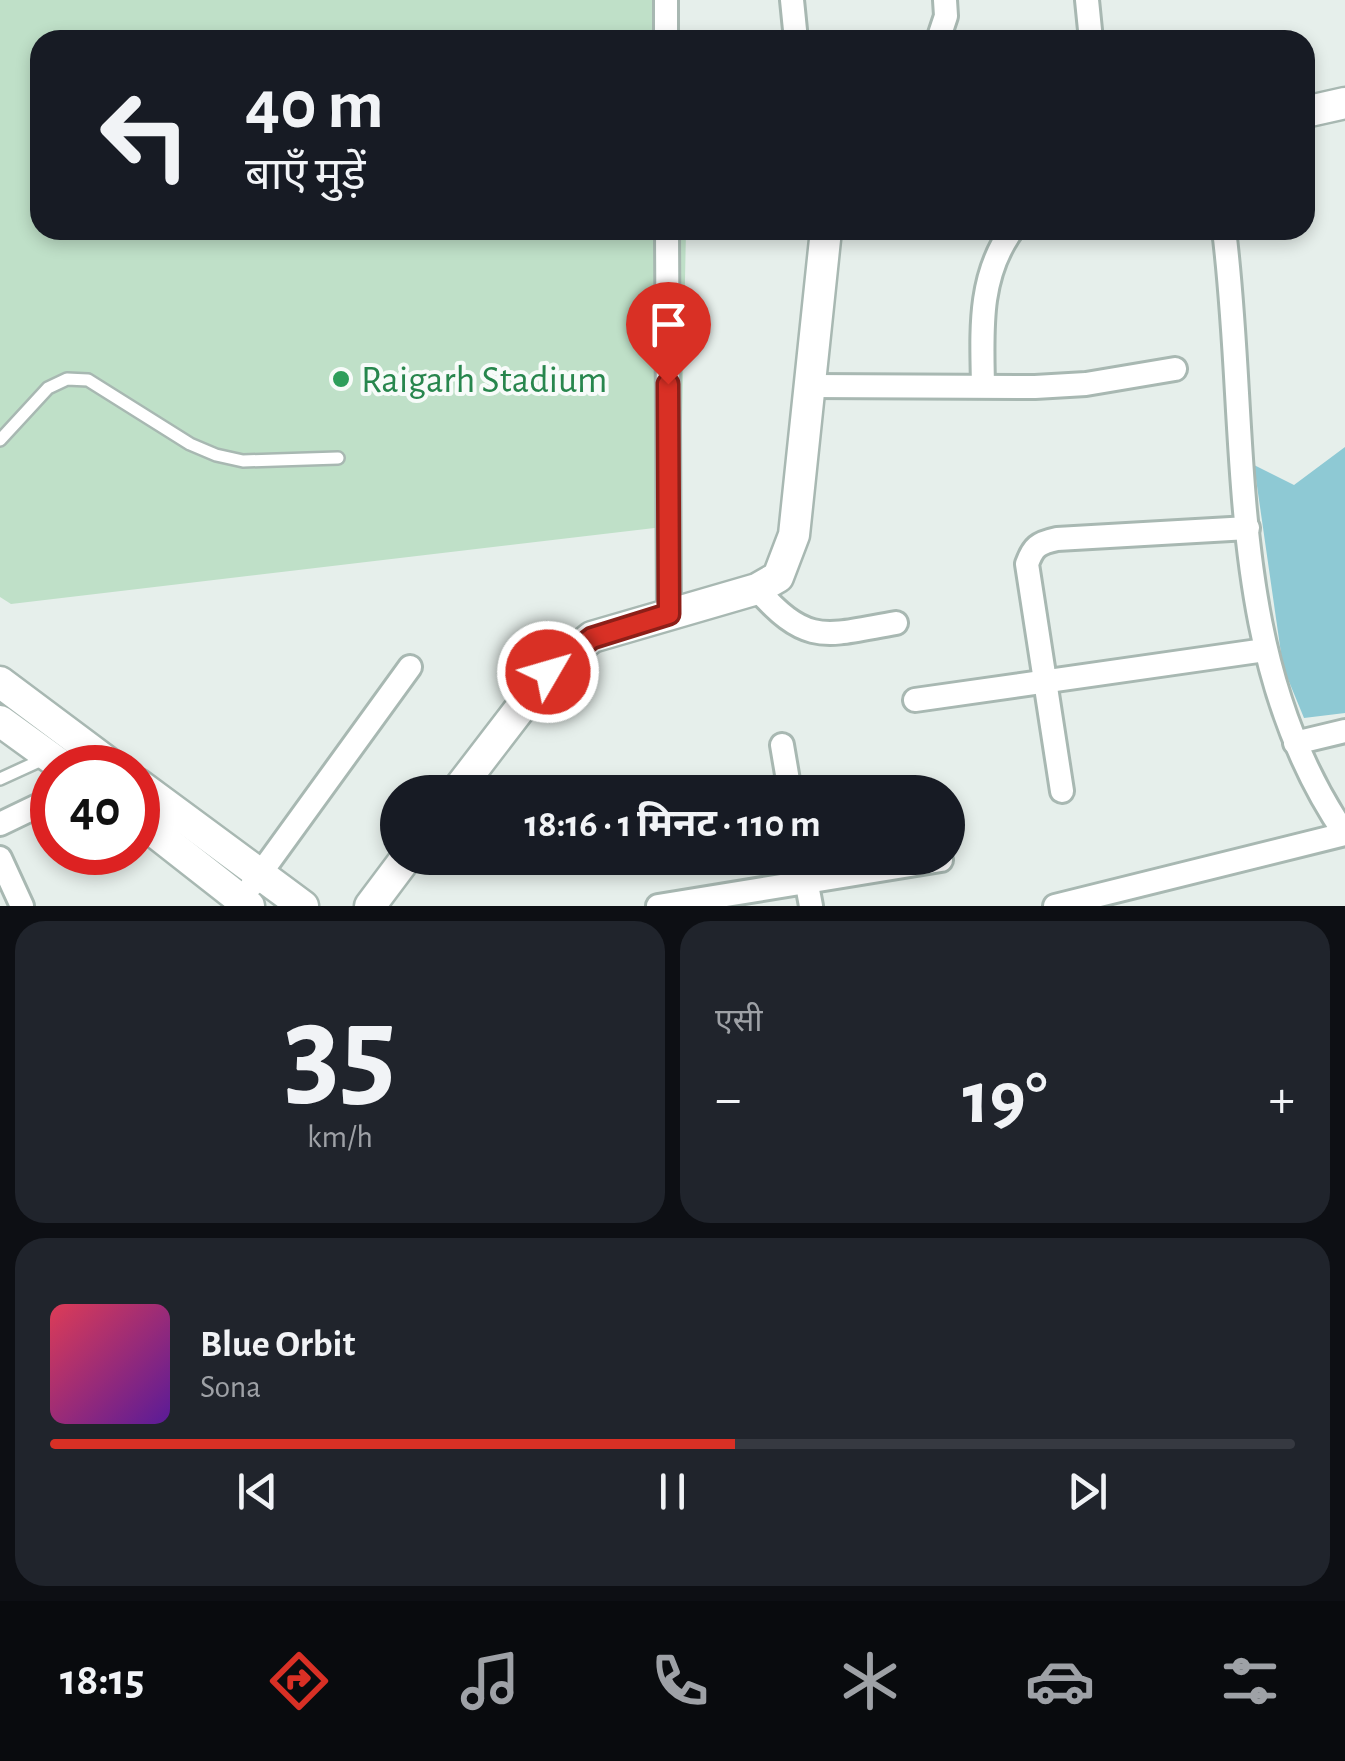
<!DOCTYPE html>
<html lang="hi">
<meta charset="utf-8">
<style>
body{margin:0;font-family:"Alegreya Sans","Noto Sans Devanagari",sans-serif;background:#20242c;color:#f1f3f6;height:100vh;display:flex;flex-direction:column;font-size:38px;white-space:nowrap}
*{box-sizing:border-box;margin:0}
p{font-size:32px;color:#9ea1a6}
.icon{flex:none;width:55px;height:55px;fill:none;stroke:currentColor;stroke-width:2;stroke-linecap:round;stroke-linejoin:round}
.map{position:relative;height:906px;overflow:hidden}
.details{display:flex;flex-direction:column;gap:15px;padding:15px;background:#0d0f14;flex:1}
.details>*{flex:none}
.top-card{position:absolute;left:30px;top:30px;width:1285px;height:210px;border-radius:30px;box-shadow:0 5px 15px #0003;background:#171b24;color:#f1f3f6;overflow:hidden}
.speed{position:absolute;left:30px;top:745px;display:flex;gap:20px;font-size:50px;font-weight:700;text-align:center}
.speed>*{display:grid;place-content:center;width:130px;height:130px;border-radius:50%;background:#171b24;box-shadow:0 5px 15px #0003;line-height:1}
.speed .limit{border:15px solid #d22;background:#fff;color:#111}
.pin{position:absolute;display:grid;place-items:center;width:85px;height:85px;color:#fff;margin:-102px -42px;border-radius:50% 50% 50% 0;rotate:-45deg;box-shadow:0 0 10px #0007}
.pin .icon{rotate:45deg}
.me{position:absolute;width:110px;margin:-55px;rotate:52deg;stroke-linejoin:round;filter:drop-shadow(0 0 8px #0008)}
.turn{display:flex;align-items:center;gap:35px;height:210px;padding:0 50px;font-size:45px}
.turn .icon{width:130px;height:130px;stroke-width:2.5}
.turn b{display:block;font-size:70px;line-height:85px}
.big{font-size:75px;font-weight:700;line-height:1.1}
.details .tile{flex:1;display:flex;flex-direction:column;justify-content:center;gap:15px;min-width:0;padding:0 35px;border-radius:30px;background:#20242c}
.details .dial{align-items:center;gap:0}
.dial b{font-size:130px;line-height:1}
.song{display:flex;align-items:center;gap:30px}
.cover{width:120px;height:120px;border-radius:15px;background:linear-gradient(135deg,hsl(350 70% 55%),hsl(270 70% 35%))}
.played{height:10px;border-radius:5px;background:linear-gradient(90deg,#d93025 55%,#363941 55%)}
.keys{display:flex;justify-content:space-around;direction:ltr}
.heat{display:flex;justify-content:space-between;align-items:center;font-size:55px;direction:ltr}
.details .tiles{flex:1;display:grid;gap:15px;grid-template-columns:1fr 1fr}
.tile:last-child{grid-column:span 2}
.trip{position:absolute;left:380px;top:775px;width:585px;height:100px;border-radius:50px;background:#171b24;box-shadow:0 5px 15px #0003;font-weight:700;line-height:100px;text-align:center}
.tabs{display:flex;height:160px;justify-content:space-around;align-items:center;background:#090b0e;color:#9ea1a6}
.tabs .icon{width:70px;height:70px}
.tabs .selected{color:#d93025}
.tabs b{font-size:45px;color:#f1f3f6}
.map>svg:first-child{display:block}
.green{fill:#bfe0c8}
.water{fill:#8ec9d4}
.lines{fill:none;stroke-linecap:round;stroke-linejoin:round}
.service-casing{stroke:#a8b8b2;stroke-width:16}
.minor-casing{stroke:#a8b8b2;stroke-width:28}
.tertiary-casing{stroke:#a8b8b2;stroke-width:35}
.service{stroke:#fff;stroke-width:11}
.minor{stroke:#fff;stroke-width:22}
.tertiary{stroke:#fff;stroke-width:30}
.route-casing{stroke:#8d1f18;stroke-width:25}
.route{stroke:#d93025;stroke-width:18}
.leisure-dot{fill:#2e9e5b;stroke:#f7fbf9;stroke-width:4}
.labels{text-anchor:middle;stroke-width:8;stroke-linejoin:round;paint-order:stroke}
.leisure-label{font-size:38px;fill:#27864d;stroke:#f7fbf9;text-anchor:start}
</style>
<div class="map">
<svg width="1345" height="906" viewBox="0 0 1345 906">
<rect width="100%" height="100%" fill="#e6efeb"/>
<!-- green -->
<polygon class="green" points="0,0 666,0 669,40 40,40 40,230 686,230 680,525 11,604 0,597"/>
<!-- water -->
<polygon class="water" points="1345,447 1345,713 1304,718 1283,667 1254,465 1294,485"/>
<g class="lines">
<!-- service casing -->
<g class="service-casing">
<g id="service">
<polyline points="0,440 48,388 67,379 88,380 190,444 216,455 243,461 338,458"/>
<polyline points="0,779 46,758"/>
</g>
</g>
<!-- minor casing -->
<g class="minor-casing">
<g id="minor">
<polyline points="666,0 666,40"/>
<polyline points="792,0 796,40"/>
<polyline points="1087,0 1091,40"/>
<polyline points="938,40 946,16 945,0"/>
<polyline points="667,230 669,614"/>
<path d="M1224 230C1250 435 1222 655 1345 834"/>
<polyline points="810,386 1035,387 1086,384 1175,369"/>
<path d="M983 386C982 331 978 277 1012 230"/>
<path d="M757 589C808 647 826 635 896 623"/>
<polyline points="915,700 1265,650"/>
<polyline points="1295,743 1345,731"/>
<polyline points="782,745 790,792"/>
<path d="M1062 791 1027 564C1033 547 1038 543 1057 539L1248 528"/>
<polyline points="0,824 52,799"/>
<polyline points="0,858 22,906"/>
<polyline points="802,858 811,906"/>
<polyline points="252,885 410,667"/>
<polyline points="658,906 941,860"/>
<polyline points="1055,906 1345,834"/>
</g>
</g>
<!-- tertiary casing -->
<g class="tertiary-casing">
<g id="tertiary">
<polyline points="1305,112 1345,103"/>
<polyline points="0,682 115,768"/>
<polyline points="0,721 65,768"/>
<polyline points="138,784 303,906"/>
<polyline points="456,792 548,672 592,637 757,589 778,577 794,535 826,230"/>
<polyline points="138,819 249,906"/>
<polyline points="370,906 406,858"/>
</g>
</g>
<!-- service -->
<use href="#service" class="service"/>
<!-- minor -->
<use href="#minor" class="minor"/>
<!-- tertiary -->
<use href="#tertiary" class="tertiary"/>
</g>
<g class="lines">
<!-- route casing -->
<g class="route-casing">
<polyline id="route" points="548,672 592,638 669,614 668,384"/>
</g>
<!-- route -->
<use href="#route" class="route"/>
</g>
<!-- markers -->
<circle class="leisure-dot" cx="341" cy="379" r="10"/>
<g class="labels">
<!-- leisure labels -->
<g class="leisure-label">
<text x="361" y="392">Raigarh Stadium</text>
</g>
</g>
</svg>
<div class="speed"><div class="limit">40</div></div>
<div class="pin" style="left:668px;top:384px;background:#d93025"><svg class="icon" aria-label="arrive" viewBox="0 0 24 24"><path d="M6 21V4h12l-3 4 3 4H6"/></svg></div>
<svg class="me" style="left:548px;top:672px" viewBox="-20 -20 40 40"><circle r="17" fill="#d93025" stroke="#fff" stroke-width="3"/><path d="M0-11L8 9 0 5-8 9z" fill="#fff"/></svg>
<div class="trip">18:16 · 1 मिनट · 110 m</div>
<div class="top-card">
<div class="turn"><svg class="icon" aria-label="left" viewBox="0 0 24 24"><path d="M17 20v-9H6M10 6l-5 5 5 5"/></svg><div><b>40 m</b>बाएँ मुड़ें</div></div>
</div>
</div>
<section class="details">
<div class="tiles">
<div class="tile dial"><b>35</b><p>km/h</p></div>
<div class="tile"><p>एसी</p>
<div class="heat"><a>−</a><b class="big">19°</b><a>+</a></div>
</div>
<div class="tile">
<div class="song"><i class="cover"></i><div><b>Blue Orbit</b><p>Sona</p></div></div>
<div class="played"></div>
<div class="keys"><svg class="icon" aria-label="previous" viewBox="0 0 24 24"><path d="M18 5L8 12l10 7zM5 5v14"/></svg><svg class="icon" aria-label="pause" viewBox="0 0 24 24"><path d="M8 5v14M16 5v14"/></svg><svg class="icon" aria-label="next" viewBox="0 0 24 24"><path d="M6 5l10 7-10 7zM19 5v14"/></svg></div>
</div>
</div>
</section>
<nav class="tabs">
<b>18:15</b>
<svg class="icon selected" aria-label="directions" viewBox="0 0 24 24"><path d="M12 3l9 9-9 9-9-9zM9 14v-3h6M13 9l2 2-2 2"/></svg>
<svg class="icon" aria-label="music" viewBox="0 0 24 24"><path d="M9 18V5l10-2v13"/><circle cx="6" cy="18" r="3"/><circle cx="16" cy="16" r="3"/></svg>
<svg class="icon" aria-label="phone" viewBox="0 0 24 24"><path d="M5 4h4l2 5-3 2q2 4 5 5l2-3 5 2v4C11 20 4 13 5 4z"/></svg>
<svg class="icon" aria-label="climate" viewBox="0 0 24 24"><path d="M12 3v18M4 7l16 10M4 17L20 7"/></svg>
<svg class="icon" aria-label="car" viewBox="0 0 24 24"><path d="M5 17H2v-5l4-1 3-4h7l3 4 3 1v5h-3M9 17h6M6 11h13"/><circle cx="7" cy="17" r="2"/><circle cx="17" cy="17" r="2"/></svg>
<svg class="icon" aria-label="filters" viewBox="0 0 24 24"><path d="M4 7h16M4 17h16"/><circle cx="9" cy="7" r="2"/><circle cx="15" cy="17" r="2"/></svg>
</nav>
